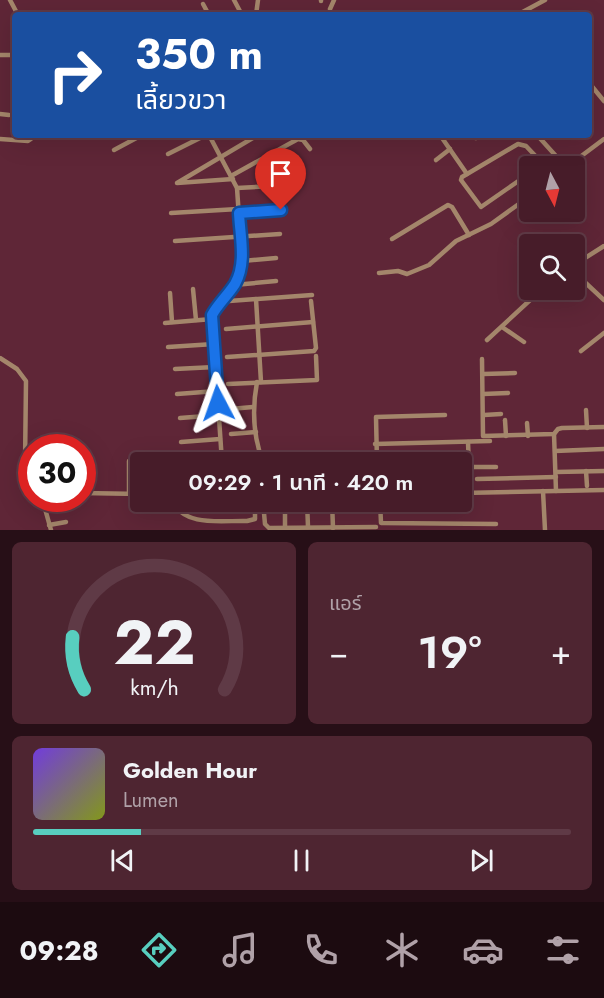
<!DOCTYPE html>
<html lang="th">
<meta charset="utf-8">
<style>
body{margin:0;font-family:Jost,"Noto Sans Thai",sans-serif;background:#4e2531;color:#f1f3f6;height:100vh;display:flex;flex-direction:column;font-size:22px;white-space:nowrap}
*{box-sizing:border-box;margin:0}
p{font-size:20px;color:#b0a1a8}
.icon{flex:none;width:33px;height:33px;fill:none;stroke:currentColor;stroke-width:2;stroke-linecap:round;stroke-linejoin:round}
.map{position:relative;height:530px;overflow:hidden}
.panel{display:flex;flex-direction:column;gap:12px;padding:12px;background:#270f17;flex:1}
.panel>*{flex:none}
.top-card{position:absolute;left:12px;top:12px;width:580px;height:126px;border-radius:6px;box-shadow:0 6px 24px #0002,0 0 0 2px #5f3a46;background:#1a4fa0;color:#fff;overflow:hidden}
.needle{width:39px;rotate:173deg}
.fabs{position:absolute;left:519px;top:156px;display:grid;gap:12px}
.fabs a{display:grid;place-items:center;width:66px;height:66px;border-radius:6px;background:#471c29;box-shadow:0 6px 24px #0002,0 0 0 2px #5f3a46;font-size:30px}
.speed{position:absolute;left:18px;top:434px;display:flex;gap:12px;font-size:30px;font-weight:700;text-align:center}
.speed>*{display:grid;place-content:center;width:78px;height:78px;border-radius:50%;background:#471c29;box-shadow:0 6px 24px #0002,0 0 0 2px #5f3a46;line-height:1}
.speed .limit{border:9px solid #d22;background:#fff;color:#111}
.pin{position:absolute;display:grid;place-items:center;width:51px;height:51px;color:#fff;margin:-62px -26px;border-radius:50% 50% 50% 0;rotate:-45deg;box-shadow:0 0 6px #0007}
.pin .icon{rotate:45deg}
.me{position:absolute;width:66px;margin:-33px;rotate:356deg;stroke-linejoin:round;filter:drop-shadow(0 0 4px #0008)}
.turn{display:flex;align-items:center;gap:21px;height:126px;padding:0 24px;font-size:27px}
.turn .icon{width:78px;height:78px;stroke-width:2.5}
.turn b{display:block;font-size:42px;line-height:51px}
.big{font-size:45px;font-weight:600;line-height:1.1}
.panel .widget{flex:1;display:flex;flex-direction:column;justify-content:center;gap:9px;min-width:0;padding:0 21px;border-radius:9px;background:#4e2531}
.panel .dial{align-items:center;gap:0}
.dial svg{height:156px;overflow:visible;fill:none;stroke:#5f3a46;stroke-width:7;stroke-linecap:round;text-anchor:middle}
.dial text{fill:#f1f3f6;stroke:none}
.song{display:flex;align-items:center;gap:18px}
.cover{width:72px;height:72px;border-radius:9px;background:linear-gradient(135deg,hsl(260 70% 55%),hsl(70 70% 35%))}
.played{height:6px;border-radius:3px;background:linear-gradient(90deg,#58cebf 20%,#5f3a46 20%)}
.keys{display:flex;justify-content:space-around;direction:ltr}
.heat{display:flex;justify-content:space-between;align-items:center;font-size:33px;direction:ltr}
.panel .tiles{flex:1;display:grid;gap:12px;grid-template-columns:1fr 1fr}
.widget:last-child{grid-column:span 2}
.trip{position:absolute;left:130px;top:452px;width:342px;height:60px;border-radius:6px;background:#471c29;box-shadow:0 6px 24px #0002,0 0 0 2px #5f3a46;font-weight:600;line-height:60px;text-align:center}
.tabs{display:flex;height:96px;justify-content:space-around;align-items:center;background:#1c0b10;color:#b0a1a8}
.tabs .icon{width:42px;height:42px}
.tabs .on{color:#58cebf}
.tabs b{font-size:27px;color:#f1f3f6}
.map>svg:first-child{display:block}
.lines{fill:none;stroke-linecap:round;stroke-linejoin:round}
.street{stroke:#a4866b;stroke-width:4.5}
.route-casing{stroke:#114b97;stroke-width:15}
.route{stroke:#1a73e8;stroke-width:10}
</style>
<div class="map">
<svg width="604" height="530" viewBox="0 0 604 530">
<rect width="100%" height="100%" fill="#5f2637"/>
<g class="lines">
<!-- street -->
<g class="street">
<polyline points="10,0 18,15"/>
<polyline points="234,0 242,15"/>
<polyline points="321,1 321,0"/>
<polyline points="203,4 209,15"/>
<polyline points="330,9 334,0"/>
<polyline points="256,15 258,0"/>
<polyline points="517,15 545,0"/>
<polyline points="0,55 15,55"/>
<polyline points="590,84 604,101"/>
<polyline points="0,114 9,115"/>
<polyline points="209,135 237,188 242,261 240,273 234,285 212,315 222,462"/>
<polyline points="440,135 467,174"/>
<polyline points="537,135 565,166"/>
<polyline points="476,138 481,135"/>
<polyline points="0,139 28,141 31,139 31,135"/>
<polyline points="114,150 142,135"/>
<polyline points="168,154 206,135"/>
<polyline points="436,160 450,149"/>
<polyline points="568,166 604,139"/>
<polyline points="530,173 481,207 461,180 462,177 518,144 526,146 545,166"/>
<polyline points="231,176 298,139 303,140 310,149"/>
<polyline points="233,179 177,183 258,135"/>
<polyline points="237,188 273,186"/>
<polyline points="171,213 238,209"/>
<polyline points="239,213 281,210"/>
<polyline points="392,239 448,205 452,207 469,235"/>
<polyline points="175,241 280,234"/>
<polyline points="242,261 276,258"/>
<polyline points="574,265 604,246"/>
<polyline points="574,272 604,300"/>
<polyline points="379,273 398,271 407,274 429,265 456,241 491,224 530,196"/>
<polyline points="234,285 276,281"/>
<polyline points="193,289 196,320"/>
<polyline points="170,293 172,322"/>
<polyline points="256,299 261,382"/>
<polyline points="229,301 312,295"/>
<polyline points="165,323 212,319"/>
<polyline points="502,327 524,342"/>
<polyline points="226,329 313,322"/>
<polyline points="487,340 541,290"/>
<polyline points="168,347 214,344"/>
<polyline points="581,351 604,333"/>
<polyline points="227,357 314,351 316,348 311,301"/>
<polyline points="0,358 17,369 26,381 25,464 26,471 32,483"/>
<polyline points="482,359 483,436 554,434 558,429 562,428 604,427"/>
<polyline points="175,369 215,367"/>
<polyline points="483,374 515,373"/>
<path d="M257 382C252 409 253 436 263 462"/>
<polyline points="228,384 317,380 316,356"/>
<polyline points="177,394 217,391"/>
<polyline points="483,394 508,393"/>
<polyline points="230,409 253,407"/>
<polyline points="586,410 587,428"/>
<polyline points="484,415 501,414"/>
<polyline points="180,418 219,415"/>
<polyline points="505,420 506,436"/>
<polyline points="527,423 528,436"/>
<polyline points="231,434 256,432"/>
<polyline points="554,434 556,491"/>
<polyline points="181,442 220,439"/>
<polyline points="468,442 470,493"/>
<polyline points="375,444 490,441"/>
<polyline points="555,451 604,449"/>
<polyline points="233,460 261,457"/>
<polyline points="129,461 129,494"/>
<polyline points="152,462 152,460"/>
<polyline points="377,462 376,417 445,415"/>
<polyline points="462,467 496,467"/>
<polyline points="586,471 587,486"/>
<polyline points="556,472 604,471"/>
<polyline points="477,479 556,477"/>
<polyline points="543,491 545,530"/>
<polyline points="82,493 141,494"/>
<polyline points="462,493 604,490"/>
<polyline points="42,498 51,530"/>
<path d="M173 501C184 528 224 520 247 521L255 519V501"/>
<polyline points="285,501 285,527"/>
<polyline points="307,501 308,527"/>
<polyline points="332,501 333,528"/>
<polyline points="380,501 381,523 496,524"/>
<polyline points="263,502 265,524 269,528 376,527"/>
<polyline points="332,505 376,505"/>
<polyline points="49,525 66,522"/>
</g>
</g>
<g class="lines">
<!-- route casing -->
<g class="route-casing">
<path id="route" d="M218 403 212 315C218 304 228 295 235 284 247 263 240 236 239 213L281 210"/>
</g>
<!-- route -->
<use href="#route" class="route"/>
</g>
</svg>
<div class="fabs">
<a><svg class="needle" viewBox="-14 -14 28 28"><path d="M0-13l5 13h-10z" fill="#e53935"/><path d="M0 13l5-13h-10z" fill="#b0a1a8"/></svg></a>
<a><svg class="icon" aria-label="search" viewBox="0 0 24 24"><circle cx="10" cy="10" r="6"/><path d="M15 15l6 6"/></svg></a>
</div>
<div class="speed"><div class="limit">30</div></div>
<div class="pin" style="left:281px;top:210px;background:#d93025"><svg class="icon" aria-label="arrive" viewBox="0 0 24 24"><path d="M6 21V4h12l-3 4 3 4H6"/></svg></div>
<svg class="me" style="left:218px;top:403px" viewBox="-20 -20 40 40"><path d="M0-17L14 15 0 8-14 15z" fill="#1a73e8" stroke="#fff" stroke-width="4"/></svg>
<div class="trip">09:29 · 1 นาที · 420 m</div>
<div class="top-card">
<div class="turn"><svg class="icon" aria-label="right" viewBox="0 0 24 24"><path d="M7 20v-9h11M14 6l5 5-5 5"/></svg><div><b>350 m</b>เลี้ยวขวา</div></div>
</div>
</div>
<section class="panel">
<div class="tiles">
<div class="widget dial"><svg viewBox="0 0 100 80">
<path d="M14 69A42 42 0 1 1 86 69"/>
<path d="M14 69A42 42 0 0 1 8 42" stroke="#58cebf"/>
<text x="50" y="56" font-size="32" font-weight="700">22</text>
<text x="50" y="72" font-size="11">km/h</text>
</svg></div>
<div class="widget"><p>แอร์</p>
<div class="heat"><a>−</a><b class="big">19°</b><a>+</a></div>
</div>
<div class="widget">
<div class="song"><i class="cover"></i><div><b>Golden Hour</b><p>Lumen</p></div></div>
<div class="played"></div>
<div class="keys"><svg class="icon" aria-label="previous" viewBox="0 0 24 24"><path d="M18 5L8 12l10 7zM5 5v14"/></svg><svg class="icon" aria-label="pause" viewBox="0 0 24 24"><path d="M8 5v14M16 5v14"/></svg><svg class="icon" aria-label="next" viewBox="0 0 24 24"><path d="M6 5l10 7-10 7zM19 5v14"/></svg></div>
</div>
</div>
</section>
<nav class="tabs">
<b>09:28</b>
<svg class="icon on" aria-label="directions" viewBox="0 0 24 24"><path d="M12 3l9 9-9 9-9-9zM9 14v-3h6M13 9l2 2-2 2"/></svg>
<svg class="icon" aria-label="music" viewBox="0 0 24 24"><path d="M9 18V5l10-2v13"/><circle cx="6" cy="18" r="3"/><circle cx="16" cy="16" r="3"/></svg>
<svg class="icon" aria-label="phone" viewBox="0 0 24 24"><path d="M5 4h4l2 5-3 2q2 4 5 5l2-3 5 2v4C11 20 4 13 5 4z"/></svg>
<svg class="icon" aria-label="climate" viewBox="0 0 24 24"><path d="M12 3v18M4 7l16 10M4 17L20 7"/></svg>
<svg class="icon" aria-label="car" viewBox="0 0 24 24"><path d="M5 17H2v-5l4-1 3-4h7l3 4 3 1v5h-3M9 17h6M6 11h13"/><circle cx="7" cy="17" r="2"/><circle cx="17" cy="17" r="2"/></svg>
<svg class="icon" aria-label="filters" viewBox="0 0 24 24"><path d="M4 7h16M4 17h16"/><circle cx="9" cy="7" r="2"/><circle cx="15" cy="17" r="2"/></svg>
</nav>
